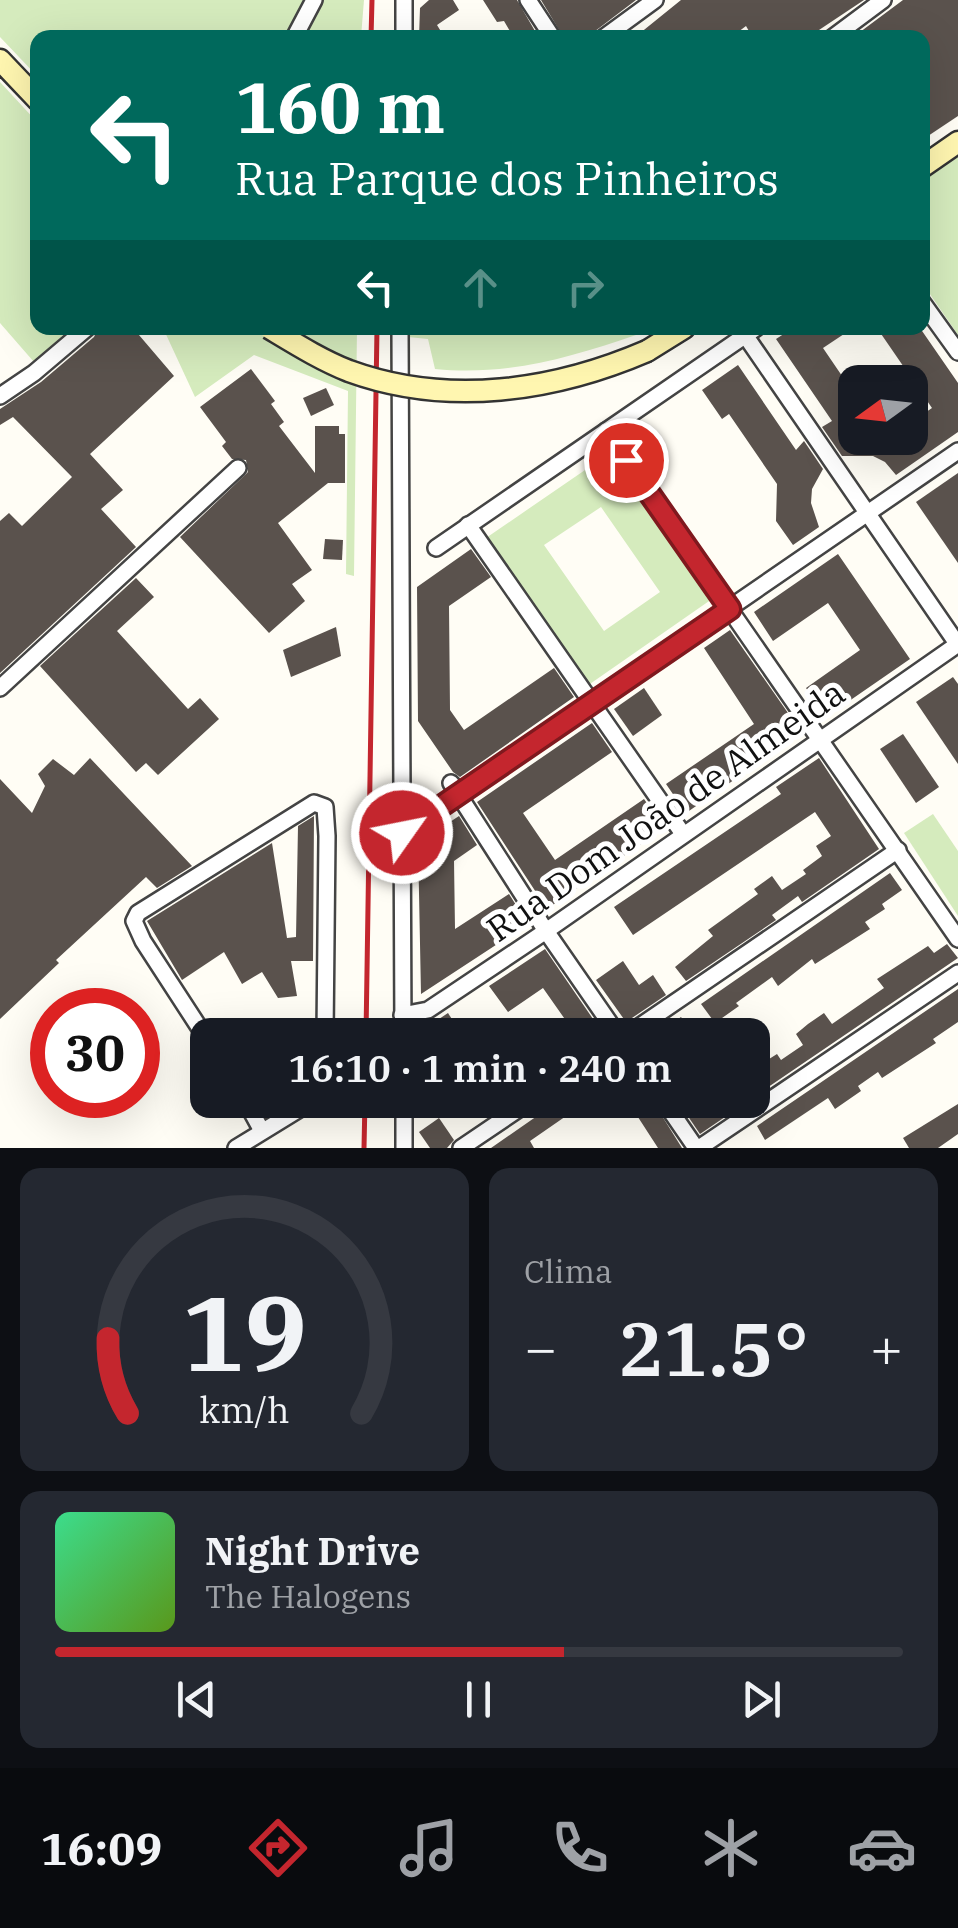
<!DOCTYPE html>
<html lang="pt">
<meta charset="utf-8">
<style>
body{margin:0;font-family:"IBM Plex Serif",serif;background:#242831;color:#f1f3f6;height:100vh;display:flex;flex-direction:column;font-size:38px;white-space:nowrap}
*{box-sizing:border-box;margin:0}
p{font-size:32px;color:#9ea1a6}
.icon{flex:none;width:55px;height:55px;fill:none;stroke:currentColor;stroke-width:2;stroke-linecap:round;stroke-linejoin:round}
.map{position:relative;height:1148px;overflow:hidden}
.drawer{display:flex;flex-direction:column;gap:20px;padding:20px;background:#0d0f14;flex:1}
.drawer>*{flex:none}
.hud{position:absolute;left:30px;top:30px;width:900px;height:305px;border-radius:20px;box-shadow:0 10px 40px #0002;background:#00695c;color:#fff;overflow:hidden}
.needle{width:65px;rotate:255deg}
.controls{position:absolute;left:838px;top:365px;display:grid;gap:20px}
.controls a{display:grid;place-items:center;width:90px;height:90px;border-radius:20px;background:#171b24;box-shadow:0 10px 40px #0002;font-size:50px}
.speed{position:absolute;left:30px;top:988px;display:flex;gap:20px;font-size:50px;font-weight:700;text-align:center}
.speed>*{display:grid;place-content:center;width:130px;height:130px;border-radius:50%;background:#171b24;box-shadow:0 10px 40px #0002;line-height:1}
.speed .limit{border:15px solid #d22;background:#fff;color:#111}
.pin{position:absolute;display:grid;place-items:center;width:85px;height:85px;color:#fff;margin:-42px;border:5px solid #fff;border-radius:50%;box-shadow:0 2px 10px #0007}
.me{position:absolute;width:110px;margin:-55px;rotate:57deg;stroke-linejoin:round;filter:drop-shadow(0 0 8px #0008)}
.turn{display:flex;align-items:center;gap:35px;height:210px;padding:0 40px;font-size:45px}
.turn .icon{width:130px;height:130px;stroke-width:2.5}
.turn b{display:block;font-size:70px;line-height:85px}
.lanes{display:flex;align-items:center;height:95px;padding:0 40px;background:#0003;justify-content:center;gap:50px;direction:ltr}
.lanes .off{opacity:.35}
.big{font-size:75px;font-weight:600;line-height:1.1}
.drawer .tile{flex:1;display:flex;flex-direction:column;justify-content:center;gap:15px;min-width:0;padding:0 35px;border-radius:20px;background:#242831}
.drawer .dial{align-items:center;gap:0}
.dial svg{height:260px;overflow:visible;fill:none;stroke:#363941;stroke-width:7;stroke-linecap:round;text-anchor:middle}
.dial text{fill:#f1f3f6;stroke:none}
.song{display:flex;align-items:center;gap:30px}
.cover{width:120px;height:120px;border-radius:15px;background:linear-gradient(135deg,hsl(150 70% 55%),hsl(90 70% 35%))}
.played{height:10px;border-radius:5px;background:linear-gradient(90deg,#c4262e 60%,#363941 60%)}
.keys{display:flex;justify-content:space-around;direction:ltr}
.heat{display:flex;justify-content:space-between;align-items:center;font-size:55px;direction:ltr}
.drawer .tiles{flex:1;display:grid;gap:20px;grid-template-columns:1fr 1fr}
.tile:last-child{grid-column:span 2}
.trip{position:absolute;left:190px;top:1018px;width:580px;height:100px;border-radius:20px;background:#171b24;box-shadow:0 10px 40px #0002;font-weight:600;line-height:100px;text-align:center}
.menu{display:flex;height:160px;justify-content:space-around;align-items:center;background:#090b0e;color:#9ea1a6}
.menu .icon{width:70px;height:70px}
.menu .current{color:#c4262e}
.menu b{font-size:45px;color:#f1f3f6}
.map>svg:first-child{display:block}
.green{fill:#d5ebbd;fill-rule:evenodd}
.building{fill:#5a524d}
.lines{fill:none;stroke-linecap:round;stroke-linejoin:round}
.street-casing{stroke:#444;stroke-width:20}
.secondary-casing{stroke:#333;stroke-width:25}
.street{stroke:#fff;stroke-width:15}
.secondary{stroke:#fff6b0;stroke-width:20}
.rail{stroke:#c4262e;stroke-width:5}
.secondary-bridge-casing{stroke:#333;stroke-width:25;stroke-linecap:butt}
.secondary-bridge{stroke:#fff6b0;stroke-width:20}
.route-casing{stroke:#7f191e;stroke-width:25}
.route{stroke:#c4262e;stroke-width:18}
.labels{text-anchor:middle;stroke-width:10;stroke-linejoin:round;paint-order:stroke}
.street-label{font-size:35px;fill:#111;stroke:#fff}
</style>
<div class="map">
<svg width="958" height="1148" viewBox="0 0 958 1148">
<rect width="100%" height="100%" fill="#fffdf5"/>
<!-- green -->
<g class="green">
<polygon points="0,0 304,0 285,37 38,38 37,76 0,37"/>
<polygon points="322,0 364,0 361,37 305,37"/>
<polygon points="0,82 37,122 38,328 71,328 34,362 0,323"/>
<polygon points="958,155 958,335 923,284 923,180"/>
<polygon points="163,328 357,328 354,576 346,574 348,391 254,355 195,397"/>
<path d="M408 328H632L636 335C569 358 507 376 435 369L428 339 408 337Z"/>
<path d="M604 443 712 599 587 686 486 538 604 457 598 447ZM601 507 660 592 604 631 544 545Z"/>
<polygon points="933,814 958,851 958,916 904,833"/>
</g>
<!-- building -->
<g class="building">
<polygon points="429,0 453,0 459,10 437,25 445,38 419,38 420,8"/>
<polygon points="483,0 517,0 539,38 514,38 504,21 497,22"/>
<polygon points="541,0 636,0 586,38 564,38"/>
<polygon points="681,0 864,0 807,38 753,38 746,26 730,38 634,38"/>
<polygon points="903,0 958,0 958,116 922,140 922,38 852,38"/>
<polygon points="98,328 133,328 174,376 90,454 123,490 101,509 136,547 0,673 0,521 9,513 22,526 72,477 13,417 0,425 0,409 41,382 94,337"/>
<polygon points="793,328 853,328 823,348 855,395 855,438 910,438 910,423 932,408 877,328 920,328 958,383 958,432 896,475 885,462 873,456 842,456 822,427 832,421 776,339"/>
<polygon points="738,365 796,450 804,441 823,469 812,489 811,503 819,527 793,545 776,521 777,484 729,414 722,419 702,390"/>
<polygon points="251,369 275,401 271,404 284,422 279,426 315,473 315,426 339,426 339,434 345,434 345,483 328,483 278,523 312,570 292,584 305,601 269,633 180,537 248,472 246,460 232,459 222,446 226,442 200,407"/>
<polygon points="326,388 334,405 311,416 303,398"/>
<polygon points="958,473 958,563 916,502"/>
<polygon points="325,539 343,540 342,560 323,559"/>
<polygon points="471,549 491,577 449,606 450,710 464,730 554,668 574,697 460,777 453,772 418,721 417,587"/>
<polygon points="838,554 910,659 826,717 806,688 860,650 828,603 773,641 754,612"/>
<polygon points="136,578 154,597 117,631 188,709 200,698 219,719 158,775 146,763 136,772 40,666"/>
<polygon points="336,627 341,656 291,677 283,650"/>
<polygon points="730,630 802,733 686,813 666,784 754,724 704,648"/>
<polygon points="953,677 958,684 958,764 916,702"/>
<polygon points="644,688 662,715 633,736 614,709"/>
<polygon points="592,723 612,752 523,813 555,860 644,799 664,828 547,909 477,802"/>
<polygon points="903,734 939,787 916,803 880,749"/>
<polygon points="90,758 192,866 157,888 146,877 56,960 59,963 0,1019 0,779 32,813 45,786 38,774 53,759 74,775"/>
<polygon points="819,758 879,849 802,902 798,896 772,915 776,920 686,981 675,967 713,936 708,930 758,894 754,889 772,876 782,890 806,874 803,870 822,856 816,846 831,836 815,812 633,935 614,907 781,794 776,787"/>
<polygon points="314,816 313,961 291,961 297,996 278,998 262,972 242,984 224,952 182,980 147,921 272,843 287,938 296,937 298,826"/>
<polygon points="459,816 477,845 454,861 455,929 509,894 528,924 421,994 418,843"/>
<polygon points="890,873 902,890 882,904 885,909 865,922 870,929 815,964 812,959 778,986 772,977 736,1003 739,1006 715,1023 701,1004"/>
<polygon points="947,944 958,958 752,1098 752,1070 777,1054 781,1060 803,1045 796,1034 808,1024 824,1013 832,1024 884,988 877,979 928,946 934,953"/>
<polygon points="545,949 604,1035 576,1035 543,988 508,1012 489,986"/>
<polygon points="623,961 639,985 653,975 666,995 626,1022 596,980"/>
<polygon points="958,989 958,1022 933,1039 936,1043 882,1078 878,1072 858,1086 861,1091 835,1109 828,1098 765,1140 757,1126"/>
<polygon points="448,1013 462,1035 415,1035"/>
<polygon points="681,1017 694,1035 655,1035"/>
<polygon points="560,1100 569,1114 530,1141 534,1148 491,1148"/>
<polygon points="626,1100 652,1100 682,1148 658,1148 636,1114 632,1116 625,1106 629,1103"/>
<polygon points="677,1100 750,1100 700,1134"/>
<polygon points="958,1104 958,1134 938,1148 909,1148 903,1138"/>
<polygon points="439,1118 454,1140 447,1148 430,1148 419,1132"/>
</g>
<g class="lines">
<!-- street casing -->
<g class="street-casing">
<g id="street">
<polyline points="528,0 553,38"/>
<polyline points="294,38 314,0"/>
<polyline points="404,38 404,0"/>
<polyline points="603,38 655,0"/>
<polyline points="832,38 883,0"/>
<polyline points="922,302 958,352"/>
<polyline points="400,328 403,1035"/>
<polyline points="745,335 958,645"/>
<polyline points="0,396 34,373 87,328"/>
<polyline points="606,431 958,939"/>
<polyline points="468,525 683,834"/>
<polyline points="436,548 756,328"/>
<polyline points="0,688 238,468"/>
<polyline points="451,783 546,931 618,1035"/>
<polyline points="402,833 958,451"/>
<polyline points="402,1015 428,1010 546,931 958,644"/>
<polyline points="627,1035 898,850"/>
<polyline points="208,1041 143,941 134,921 138,913 314,803 325,807 327,836 325,1035"/>
<polyline points="245,1100 262,1131"/>
<polyline points="404,1100 404,1148"/>
<polyline points="663,1100 696,1148"/>
<polyline points="236,1148 314,1100"/>
<polyline points="461,1148 532,1100"/>
<polyline points="699,1148 958,973"/>
</g>
</g>
<!-- secondary casing -->
<g class="secondary-casing">
<g id="secondary">
<polyline points="0,60 38,100"/>
<polyline points="922,167 958,142"/>
<polyline points="647,351 684,328"/>
</g>
</g>
<!-- street -->
<use href="#street" class="street"/>
<!-- secondary -->
<use href="#secondary" class="secondary"/>
<!-- rail -->
<g class="rail">
<polyline points="371,38 372,0"/>
<polyline points="366,1035 377,328"/>
<polyline points="364,1148 365,1100"/>
</g>
<!-- secondary-bridge casing -->
<g class="secondary-bridge-casing">
<path id="secondary-bridge" d="M269 328C294 343 321 360 349 371 448 407 554 391 647 351"/>
</g>
<!-- secondary-bridge -->
<use href="#secondary-bridge" class="secondary-bridge"/>
</g>
<g class="lines">
<!-- route casing -->
<g class="route-casing">
<polyline id="route" points="402,833 730,609 626,460"/>
</g>
<!-- route -->
<use href="#route" class="route"/>
</g>
<g class="labels">
<!-- street labels -->
<g class="street-label">
<text transform="translate(666 811) rotate(-35)" y="12">Rua Dom João de Almeida</text>
</g>
</g>
</svg>
<div class="controls">
<a><svg class="needle" viewBox="-14 -14 28 28"><path d="M0-13l5 13h-10z" fill="#e53935"/><path d="M0 13l5-13h-10z" fill="#9ea1a6"/></svg></a>
</div>
<div class="speed"><div class="limit">30</div></div>
<div class="pin" style="left:626px;top:460px;background:#d93025"><svg class="icon" aria-label="arrive" viewBox="0 0 24 24"><path d="M6 21V4h12l-3 4 3 4H6"/></svg></div>
<svg class="me" style="left:402px;top:833px" viewBox="-20 -20 40 40"><circle r="17" fill="#c4262e" stroke="#fff" stroke-width="3"/><path d="M0-11L8 9 0 5-8 9z" fill="#fff"/></svg>
<div class="trip">16:10 · 1 min · 240 m</div>
<div class="hud">
<div class="turn"><svg class="icon" aria-label="left" viewBox="0 0 24 24"><path d="M17 20v-9H6M10 6l-5 5 5 5"/></svg><div><b>160 m</b>Rua Parque dos Pinheiros</div></div>
<div class="lanes"><svg class="icon" aria-label="left" viewBox="0 0 24 24"><path d="M17 20v-9H6M10 6l-5 5 5 5"/></svg><svg class="icon off" aria-label="ahead" viewBox="0 0 24 24"><path d="M12 20V5M6 11l6-6 6 6"/></svg><svg class="icon off" aria-label="right" viewBox="0 0 24 24"><path d="M7 20v-9h11M14 6l5 5-5 5"/></svg></div>
</div>
</div>
<section class="drawer">
<div class="tiles">
<div class="tile dial"><svg viewBox="0 0 100 80">
<path d="M14 69A42 42 0 1 1 86 69"/>
<path d="M14 69A42 42 0 0 1 8 46" stroke="#c4262e"/>
<text x="50" y="56" font-size="32" font-weight="700">19</text>
<text x="50" y="72" font-size="11">km/h</text>
</svg></div>
<div class="tile"><p>Clima</p>
<div class="heat"><a>−</a><b class="big">21.5°</b><a>+</a></div>
</div>
<div class="tile">
<div class="song"><i class="cover"></i><div><b>Night Drive</b><p>The Halogens</p></div></div>
<div class="played"></div>
<div class="keys"><svg class="icon" aria-label="previous" viewBox="0 0 24 24"><path d="M18 5L8 12l10 7zM5 5v14"/></svg><svg class="icon" aria-label="pause" viewBox="0 0 24 24"><path d="M8 5v14M16 5v14"/></svg><svg class="icon" aria-label="next" viewBox="0 0 24 24"><path d="M6 5l10 7-10 7zM19 5v14"/></svg></div>
</div>
</div>
</section>
<nav class="menu">
<b>16:09</b>
<svg class="icon current" aria-label="directions" viewBox="0 0 24 24"><path d="M12 3l9 9-9 9-9-9zM9 14v-3h6M13 9l2 2-2 2"/></svg>
<svg class="icon" aria-label="music" viewBox="0 0 24 24"><path d="M9 18V5l10-2v13"/><circle cx="6" cy="18" r="3"/><circle cx="16" cy="16" r="3"/></svg>
<svg class="icon" aria-label="phone" viewBox="0 0 24 24"><path d="M5 4h4l2 5-3 2q2 4 5 5l2-3 5 2v4C11 20 4 13 5 4z"/></svg>
<svg class="icon" aria-label="climate" viewBox="0 0 24 24"><path d="M12 3v18M4 7l16 10M4 17L20 7"/></svg>
<svg class="icon" aria-label="car" viewBox="0 0 24 24"><path d="M5 17H2v-5l4-1 3-4h7l3 4 3 1v5h-3M9 17h6M6 11h13"/><circle cx="7" cy="17" r="2"/><circle cx="17" cy="17" r="2"/></svg>
</nav>
